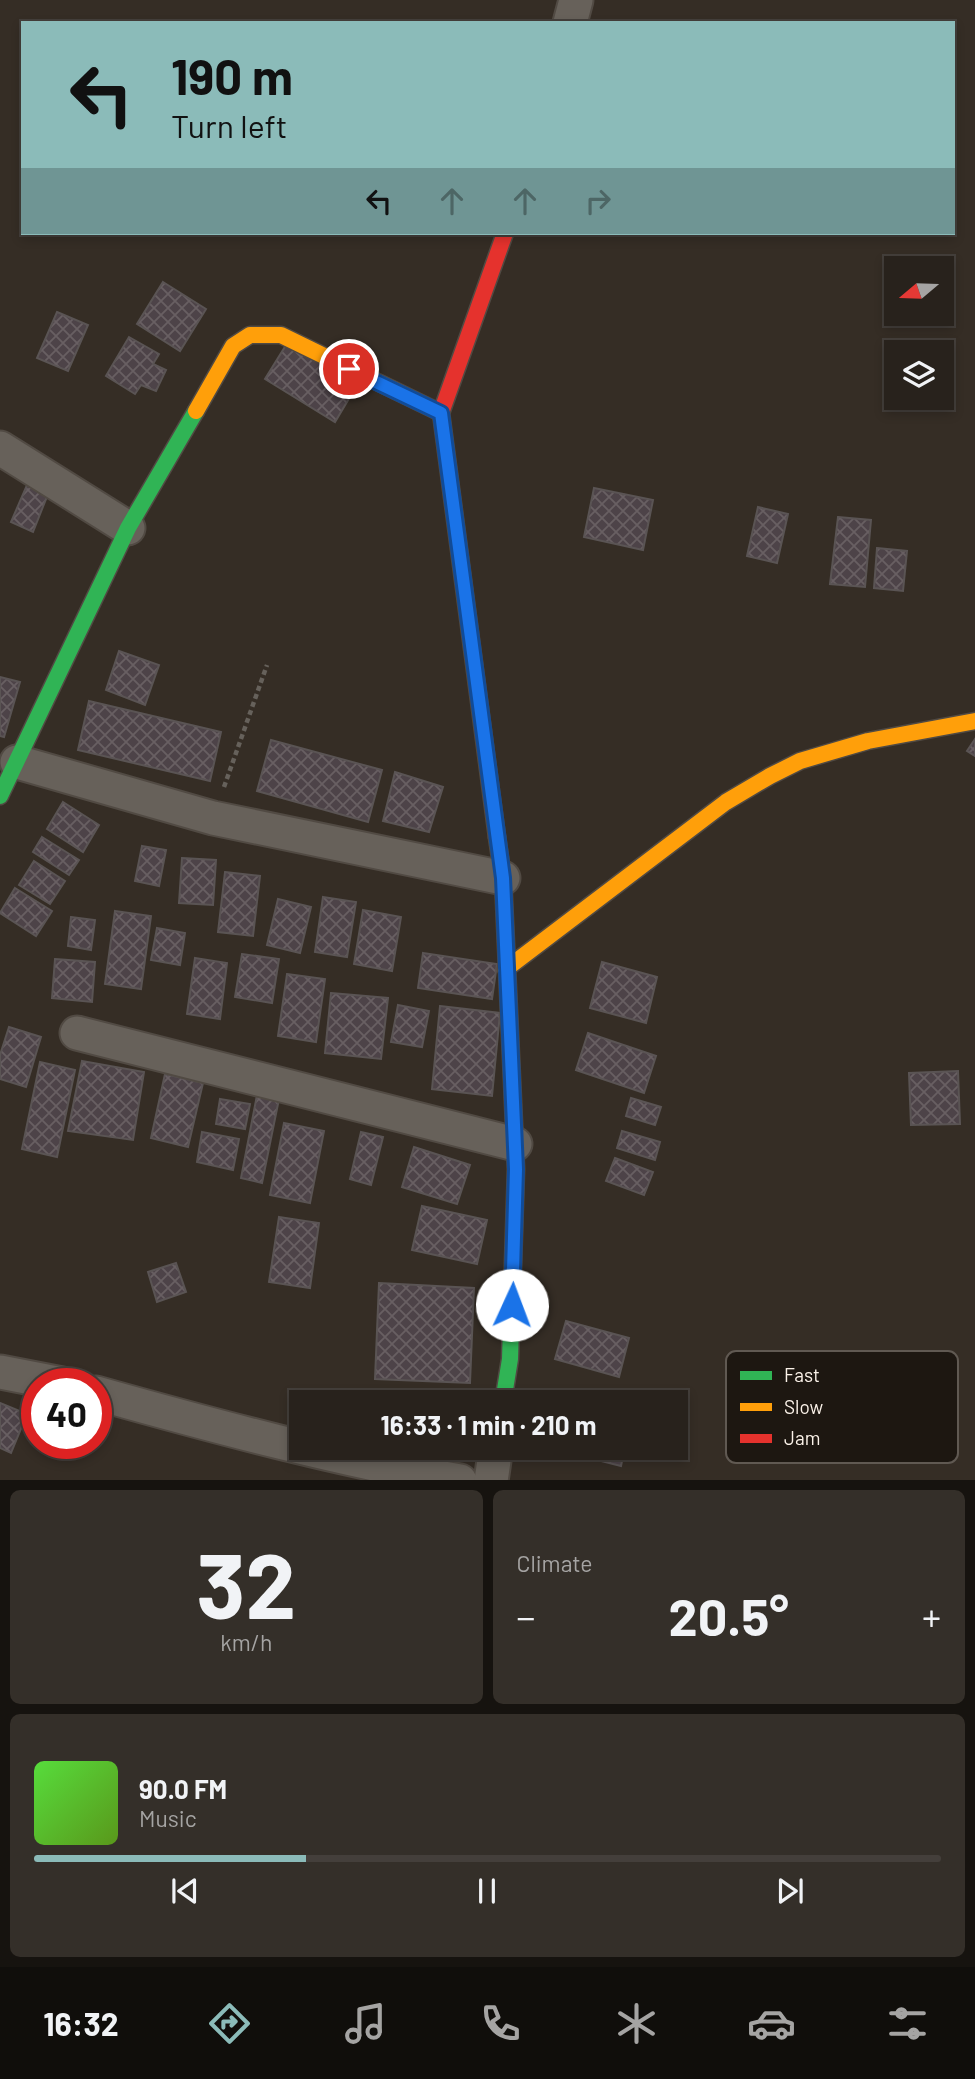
<!DOCTYPE html>
<meta charset="utf-8">
<style>
body{margin:0;font-family:Barlow,sans-serif;background:#342f29;color:#f1f3f6;height:100vh;display:flex;flex-direction:column;font-size:26px;white-space:nowrap}
*{box-sizing:border-box;margin:0}
p{font-size:23px;color:#a5a4a3}
.icon{flex:none;width:38px;height:38px;fill:none;stroke:currentColor;stroke-width:2;stroke-linecap:round;stroke-linejoin:round}
.map{position:relative;height:1480px;overflow:hidden}
.sheet{display:flex;flex-direction:column;gap:10px;padding:10px;background:#16130f;flex:1}
.sheet>*{flex:none}
.hud{position:absolute;left:21px;top:21px;width:934px;height:214px;border-radius:0px;box-shadow:0 4px 10px #0003,0 0 0 2px #443f3b;background:#8bbbb9;color:#111;overflow:hidden}
.needle{width:46px;rotate:251deg}
.fabs{position:absolute;left:884px;top:256px;display:grid;gap:14px}
.fabs a{display:grid;place-items:center;width:70px;height:70px;border-radius:0px;background:#28221c;box-shadow:0 4px 10px #0003,0 0 0 2px #443f3b;font-size:35px}
.speed{position:absolute;left:21px;top:1368px;display:flex;gap:14px;font-size:35px;font-weight:700;text-align:center}
.speed>*{display:grid;place-content:center;width:91px;height:91px;border-radius:50%;background:#28221c;box-shadow:0 4px 10px #0003,0 0 0 2px #443f3b;line-height:1}
.speed .limit{border:10px solid #d22;background:#fff;color:#111}
.pin{position:absolute;display:grid;place-items:center;width:60px;height:60px;color:#fff;margin:-30px;border:4px solid #fff;border-radius:50%;box-shadow:0 2px 7px #0007}
.me{position:absolute;width:77px;margin:-38px;rotate:2deg;stroke-linejoin:round;filter:drop-shadow(0 0 5px #0008)}
.turn{display:flex;align-items:center;gap:24px;height:147px;padding:0 35px;font-size:32px}
.turn .icon{width:91px;height:91px;stroke-width:2.5}
.turn b{display:block;font-size:49px;line-height:60px}
.lanes{display:flex;align-items:center;height:66px;padding:0 35px;background:#0003;justify-content:center;gap:35px;direction:ltr}
.lanes .off{opacity:.35}
.big{font-size:52px;font-weight:700;line-height:1.1}
.sheet .tile{flex:1;display:flex;flex-direction:column;justify-content:center;gap:10px;min-width:0;padding:0 24px;border-radius:10px;background:#342f29}
.sheet .dial{align-items:center;gap:0}
.dial b{font-size:91px;line-height:1}
.song{display:flex;align-items:center;gap:21px}
.cover{width:84px;height:84px;border-radius:10px;background:linear-gradient(135deg,hsl(110 70% 55%),hsl(90 70% 35%))}
.played{height:7px;border-radius:4px;background:linear-gradient(90deg,#8bbbb9 30%,#443f3b 30%)}
.keys{display:flex;justify-content:space-around;direction:ltr}
.heat{display:flex;justify-content:space-between;align-items:center;font-size:38px;direction:ltr}
.sheet .tiles{flex:1;display:grid;gap:10px;grid-template-columns:1fr 1fr}
.tile:last-child{grid-column:span 2}
.trip{position:absolute;left:289px;top:1390px;width:399px;height:70px;border-radius:0px;background:#28221c;box-shadow:0 4px 10px #0003,0 0 0 2px #443f3b;font-weight:700;line-height:70px;text-align:center}
.dock{display:flex;height:112px;justify-content:space-around;align-items:center;background:#100e0b;color:#a5a4a3}
.dock .icon{width:49px;height:49px}
.dock .on{color:#8bbbb9}
.dock b{font-size:32px;color:#f1f3f6}
.map>svg:first-child{display:block}
.building{fill:url(#building-cross-hatch);stroke:#5a5454;stroke-width:2}
.lines{fill:none;stroke-linecap:round;stroke-linejoin:round}
.street-casing{stroke:#514a43;stroke-width:37}
.fast-casing{stroke:#514a43;stroke-width:19}
.slow-casing{stroke:#514a43;stroke-width:19}
.jam-casing{stroke:#514a43;stroke-width:19}
.path{stroke:#66615b;stroke-width:4.5;stroke-dasharray:5 3.5;stroke-linecap:butt}
.street{stroke:#67615a;stroke-width:33}
.fast{stroke:#30b455;stroke-width:16}
.slow{stroke:#ff9f0a;stroke-width:16}
.jam{stroke:#e5322d;stroke-width:16}
.route-casing{stroke:#114b97;stroke-width:18}
.route{stroke:#1a73e8;stroke-width:12}
.key{fill:#1d1711;stroke:#605952;stroke-width:2}
.key-label{font-size:19px;fill:#fbf2e9}
</style>
<div class="map">
<svg width="975" height="1481" viewBox="0 0 975 1481">
<defs>
<pattern id="building-cross-hatch" width="8" height="8" patternUnits="userSpaceOnUse" patternTransform="scale(1.75)"><rect width="8" height="8" fill="#4d4348"/><path d="M0 0l8 8M0 8l8-8" fill="none" stroke="#685f62"/></pattern>
</defs>
<rect width="100%" height="100%" fill="#352d25"/>
<!-- building -->
<g class="building">
<polygon points="163,282 206,309 180,351 137,324"/>
<polygon points="57,312 88,325 68,371 37,358"/>
<polygon points="129,337 159,354 153,364 166,370 156,391 141,385 135,394 106,376"/>
<polygon points="288,342 357,385 335,422 265,379"/>
<polygon points="27,485 48,494 33,532 11,522"/>
<polygon points="594,488 653,500 643,550 584,537"/>
<polygon points="758,507 788,514 777,563 747,556"/>
<polygon points="838,517 871,520 865,587 830,584"/>
<polygon points="877,548 907,551 903,591 874,588"/>
<polygon points="119,651 159,665 145,705 106,690"/>
<polygon points="0,677 20,682 4,737 0,736"/>
<polygon points="89,701 221,732 210,781 78,750"/>
<polygon points="975,739 975,756 967,751"/>
<polygon points="271,740 382,770 368,822 257,791"/>
<polygon points="395,772 443,787 429,832 383,821"/>
<polygon points="63,802 99,825 83,852 47,829"/>
<polygon points="42,837 79,860 69,875 33,852"/>
<polygon points="142,846 166,850 159,886 135,881"/>
<polygon points="182,858 216,860 213,905 179,903"/>
<polygon points="34,861 65,881 50,904 19,885"/>
<polygon points="225,872 260,876 253,936 218,932"/>
<polygon points="15,888 52,911 36,936 0,913"/>
<polygon points="323,897 356,902 347,957 315,952"/>
<polygon points="278,899 311,907 300,953 267,945"/>
<polygon points="363,910 401,917 392,971 354,964"/>
<polygon points="115,911 151,916 141,989 105,984"/>
<polygon points="71,917 95,920 91,950 68,946"/>
<polygon points="157,928 185,933 180,965 151,960"/>
<polygon points="423,953 497,964 492,999 418,988"/>
<polygon points="242,954 279,959 272,1003 235,997"/>
<polygon points="195,958 227,963 220,1019 187,1014"/>
<polygon points="55,959 95,962 92,1002 52,998"/>
<polygon points="602,962 657,977 646,1023 590,1008"/>
<polygon points="287,974 325,979 316,1042 278,1036"/>
<polygon points="331,993 388,998 381,1059 325,1053"/>
<polygon points="398,1005 429,1011 422,1047 391,1042"/>
<polygon points="440,1006 500,1013 492,1096 432,1089"/>
<polygon points="9,1027 41,1037 26,1087 0,1079 0,1055"/>
<polygon points="588,1033 656,1056 644,1093 576,1070"/>
<polygon points="82,1061 144,1072 133,1140 68,1131"/>
<polygon points="40,1062 75,1070 57,1157 22,1149"/>
<polygon points="958,1071 960,1124 911,1125 909,1073"/>
<polygon points="165,1074 203,1083 188,1147 151,1138"/>
<polygon points="257,1095 279,1099 262,1183 241,1178"/>
<polygon points="631,1098 661,1107 655,1125 626,1116"/>
<polygon points="220,1099 250,1104 245,1129 216,1124"/>
<polygon points="284,1123 324,1131 310,1203 270,1195"/>
<polygon points="622,1131 660,1142 655,1160 617,1148"/>
<polygon points="202,1132 239,1139 233,1170 197,1162"/>
<polygon points="361,1132 383,1137 371,1185 350,1179"/>
<polygon points="414,1147 470,1165 457,1204 402,1187"/>
<polygon points="615,1158 653,1172 644,1195 606,1181"/>
<polygon points="422,1206 487,1220 477,1264 412,1250"/>
<polygon points="279,1217 319,1223 310,1288 269,1282"/>
<polygon points="176,1263 186,1292 157,1302 148,1272"/>
<polygon points="379,1283 474,1288 470,1383 375,1379"/>
<polygon points="566,1321 629,1338 619,1377 555,1359"/>
<polygon points="0,1403 27,1414 11,1453 0,1448"/>
<polygon points="546,1447 625,1447 621,1466"/>
</g>
<g class="lines">
<!-- street casing -->
<g class="street-casing">
<g id="street">
<polyline points="570,23 576,0"/>
<polyline points="0,448 128,528"/>
<polyline points="17,762 213,818 503,878"/>
<polyline points="77,1033 515,1144"/>
<polyline points="0,1372 62,1384"/>
<path d="M96 1393C217 1427 337 1459 460 1481"/>
<polyline points="491,1481 496,1447"/>
</g>
</g>
<!-- fast casing -->
<g class="fast-casing">
<g id="fast">
<polyline points="0,796 128,528 196,411"/>
<polyline points="497,837 503,878 516,1169 510,1359 503,1402"/>
</g>
</g>
<!-- slow casing -->
<g class="slow-casing">
<g id="slow">
<polyline points="196,411 233,346 250,335 281,335 441,413"/>
<polyline points="506,969 726,802 770,776 800,761 868,741 975,721"/>
</g>
</g>
<!-- jam casing -->
<g class="jam-casing">
<polyline id="jam" points="497,837 441,413 505,233"/>
</g>
<!-- path -->
<polyline class="path" points="224,787 267,665"/>
<!-- street -->
<use href="#street" class="street"/>
<!-- fast -->
<use href="#fast" class="fast"/>
<!-- slow -->
<use href="#slow" class="slow"/>
<!-- jam -->
<use href="#jam" class="jam"/>
</g>
<g class="lines">
<!-- route casing -->
<g class="route-casing">
<polyline id="route" points="349,369 441,413 503,878 516,1169 512,1305"/>
</g>
<!-- route -->
<use href="#route" class="route"/>
</g>
<!-- legend -->
<rect x="726" y="1351" width="232" height="112" rx="10" class="key"/>
<rect x="740" y="1371" width="32" height="9" fill="#30b455"/>
<rect x="740" y="1403" width="32" height="8" fill="#ff9f0a"/>
<rect x="740" y="1434" width="32" height="9" fill="#e5322d"/>
<g class="key-label">
<text x="784" y="1382">Fast</text>
<text x="784" y="1414">Slow</text>
<text x="784" y="1445">Jam</text>
</g>
</svg>
<div class="fabs">
<a><svg class="needle" viewBox="-14 -14 28 28"><path d="M0-13l5 13h-10z" fill="#e53935"/><path d="M0 13l5-13h-10z" fill="#a5a4a3"/></svg></a>
<a><svg class="icon" aria-label="layers" viewBox="0 0 24 24"><path d="M12 4l9 5-9 5-9-5zM3 14l9 5 9-5"/></svg></a>
</div>
<div class="speed"><div class="limit">40</div></div>
<div class="pin" style="left:349px;top:369px;background:#d93025"><svg class="icon" aria-label="arrive" viewBox="0 0 24 24"><path d="M6 21V4h12l-3 4 3 4H6"/></svg></div>
<svg class="me" style="left:512px;top:1305px" viewBox="-20 -20 40 40"><circle r="19" fill="#fff"/><path d="M0-13L10 11 0 6-10 11z" fill="#1a73e8"/></svg>
<div class="trip">16:33 · 1 min · 210 m</div>
<div class="hud">
<div class="turn"><svg class="icon" aria-label="left" viewBox="0 0 24 24"><path d="M17 20v-9H6M10 6l-5 5 5 5"/></svg><div><b>190 m</b>Turn left</div></div>
<div class="lanes"><svg class="icon" aria-label="left" viewBox="0 0 24 24"><path d="M17 20v-9H6M10 6l-5 5 5 5"/></svg><svg class="icon off" aria-label="ahead" viewBox="0 0 24 24"><path d="M12 20V5M6 11l6-6 6 6"/></svg><svg class="icon off" aria-label="ahead" viewBox="0 0 24 24"><path d="M12 20V5M6 11l6-6 6 6"/></svg><svg class="icon off" aria-label="right" viewBox="0 0 24 24"><path d="M7 20v-9h11M14 6l5 5-5 5"/></svg></div>
</div>
</div>
<section class="sheet">
<div class="tiles">
<div class="tile dial"><b>32</b><p>km/h</p></div>
<div class="tile"><p>Climate</p>
<div class="heat"><a>−</a><b class="big">20.5°</b><a>+</a></div>
</div>
<div class="tile">
<div class="song"><i class="cover"></i><div><b>90.0 FM</b><p>Music</p></div></div>
<div class="played"></div>
<div class="keys"><svg class="icon" aria-label="previous" viewBox="0 0 24 24"><path d="M18 5L8 12l10 7zM5 5v14"/></svg><svg class="icon" aria-label="pause" viewBox="0 0 24 24"><path d="M8 5v14M16 5v14"/></svg><svg class="icon" aria-label="next" viewBox="0 0 24 24"><path d="M6 5l10 7-10 7zM19 5v14"/></svg></div>
</div>
</div>
</section>
<nav class="dock">
<b>16:32</b>
<svg class="icon on" aria-label="directions" viewBox="0 0 24 24"><path d="M12 3l9 9-9 9-9-9zM9 14v-3h6M13 9l2 2-2 2"/></svg>
<svg class="icon" aria-label="music" viewBox="0 0 24 24"><path d="M9 18V5l10-2v13"/><circle cx="6" cy="18" r="3"/><circle cx="16" cy="16" r="3"/></svg>
<svg class="icon" aria-label="phone" viewBox="0 0 24 24"><path d="M5 4h4l2 5-3 2q2 4 5 5l2-3 5 2v4C11 20 4 13 5 4z"/></svg>
<svg class="icon" aria-label="climate" viewBox="0 0 24 24"><path d="M12 3v18M4 7l16 10M4 17L20 7"/></svg>
<svg class="icon" aria-label="car" viewBox="0 0 24 24"><path d="M5 17H2v-5l4-1 3-4h7l3 4 3 1v5h-3M9 17h6M6 11h13"/><circle cx="7" cy="17" r="2"/><circle cx="17" cy="17" r="2"/></svg>
<svg class="icon" aria-label="filters" viewBox="0 0 24 24"><path d="M4 7h16M4 17h16"/><circle cx="9" cy="7" r="2"/><circle cx="15" cy="17" r="2"/></svg>
</nav>
